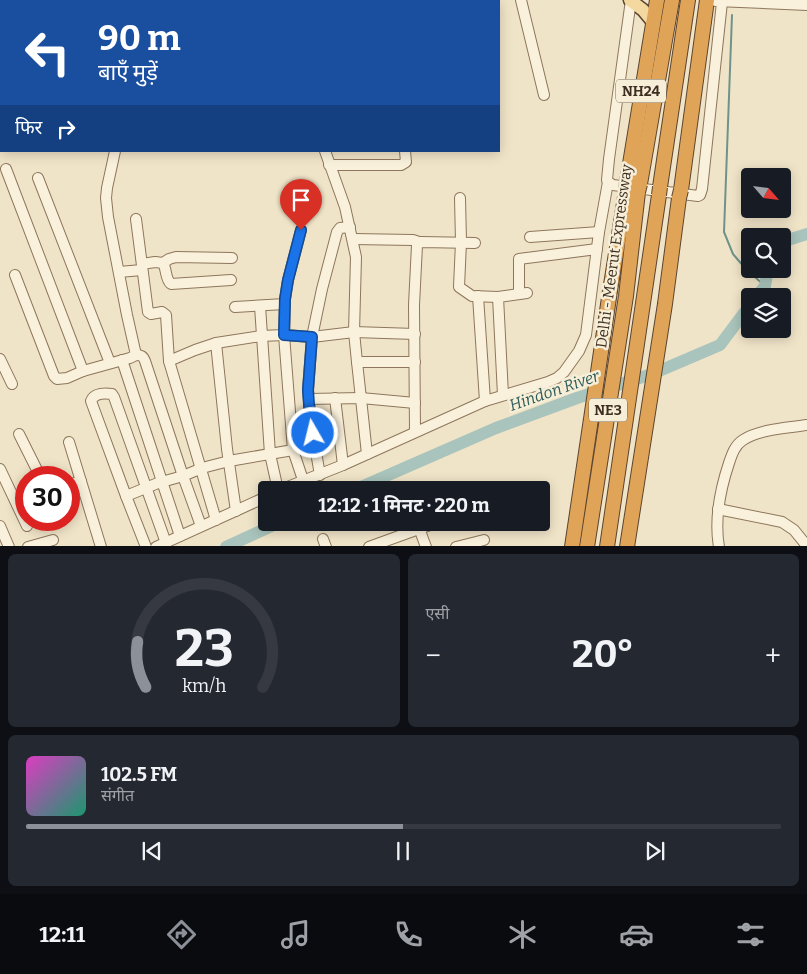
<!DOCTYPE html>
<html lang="hi">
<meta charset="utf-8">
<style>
body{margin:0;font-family:Bitter,"Noto Sans Devanagari",serif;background:#242831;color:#f1f3f6;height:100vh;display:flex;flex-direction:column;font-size:19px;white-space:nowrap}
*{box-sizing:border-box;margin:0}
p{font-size:16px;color:#9ea1a6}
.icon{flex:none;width:28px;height:28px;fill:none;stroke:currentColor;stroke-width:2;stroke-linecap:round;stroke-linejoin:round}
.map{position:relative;height:546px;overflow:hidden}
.drawer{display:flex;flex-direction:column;gap:8px;padding:8px;background:#0d0f14;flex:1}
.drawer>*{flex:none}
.hud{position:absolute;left:0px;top:0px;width:500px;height:152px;box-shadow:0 2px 12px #0003;background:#1a4fa0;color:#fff;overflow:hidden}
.needle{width:32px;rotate:118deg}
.buttons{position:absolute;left:741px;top:168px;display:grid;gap:10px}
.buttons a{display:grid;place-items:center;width:50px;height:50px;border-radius:5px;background:#171b24;box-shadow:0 2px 12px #0003;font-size:25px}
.speed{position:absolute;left:15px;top:466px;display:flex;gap:10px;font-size:25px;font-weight:700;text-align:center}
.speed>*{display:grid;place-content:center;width:65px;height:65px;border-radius:50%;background:#171b24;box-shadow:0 2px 12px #0003;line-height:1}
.speed .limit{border:8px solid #d22;background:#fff;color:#111}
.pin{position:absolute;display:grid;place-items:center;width:42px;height:42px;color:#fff;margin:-51px -21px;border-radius:50% 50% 50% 0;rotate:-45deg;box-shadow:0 0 5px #0007}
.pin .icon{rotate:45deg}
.me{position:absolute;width:55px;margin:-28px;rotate:352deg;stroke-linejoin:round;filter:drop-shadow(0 0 4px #0008)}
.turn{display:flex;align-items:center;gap:18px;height:105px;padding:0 15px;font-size:22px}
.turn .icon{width:65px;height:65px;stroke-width:2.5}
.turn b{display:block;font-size:35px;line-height:42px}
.then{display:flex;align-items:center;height:48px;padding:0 15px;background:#0003;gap:10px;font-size:19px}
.big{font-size:38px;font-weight:700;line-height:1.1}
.drawer .card{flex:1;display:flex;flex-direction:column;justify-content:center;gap:8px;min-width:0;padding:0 18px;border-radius:8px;background:#242831}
.drawer .dial{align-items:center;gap:0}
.dial svg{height:130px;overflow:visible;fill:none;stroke:#363941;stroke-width:7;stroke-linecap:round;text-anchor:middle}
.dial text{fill:#f1f3f6;stroke:none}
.song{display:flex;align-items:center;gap:15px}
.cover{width:60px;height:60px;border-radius:8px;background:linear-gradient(135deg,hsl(310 70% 55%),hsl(160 70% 35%))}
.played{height:5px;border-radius:2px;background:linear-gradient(90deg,#8c9099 50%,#363941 50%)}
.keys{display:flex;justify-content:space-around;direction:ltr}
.heat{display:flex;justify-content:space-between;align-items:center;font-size:28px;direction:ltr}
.drawer .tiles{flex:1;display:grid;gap:8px;grid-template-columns:1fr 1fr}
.card:last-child{grid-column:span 2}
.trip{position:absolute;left:258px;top:481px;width:292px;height:50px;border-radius:5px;background:#171b24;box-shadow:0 2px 12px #0003;font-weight:700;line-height:50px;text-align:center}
.menu{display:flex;height:80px;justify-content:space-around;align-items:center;background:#090b0e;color:#9ea1a6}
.menu .icon{width:35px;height:35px}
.menu .active{color:#8c9099}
.menu b{font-size:22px;color:#f1f3f6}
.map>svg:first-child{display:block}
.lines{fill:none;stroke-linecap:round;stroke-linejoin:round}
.stream{stroke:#6f938a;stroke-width:2}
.river{stroke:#a9c4bc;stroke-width:12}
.minor-casing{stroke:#8d765c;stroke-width:12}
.major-casing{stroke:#5b4430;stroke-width:15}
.highway-casing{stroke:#5b4430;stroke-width:16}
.minor{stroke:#faf1dc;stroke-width:10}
.major{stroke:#f3d9a0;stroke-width:12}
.highway{stroke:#e0a458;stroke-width:14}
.highway-bridge-casing{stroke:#5b4430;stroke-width:16;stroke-linecap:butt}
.highway-bridge{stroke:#e0a458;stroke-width:14}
.route-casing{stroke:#114b97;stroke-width:12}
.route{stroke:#1a73e8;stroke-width:9}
.labels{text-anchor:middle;stroke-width:5;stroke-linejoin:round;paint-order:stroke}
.shield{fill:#f7eed8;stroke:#756857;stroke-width:1}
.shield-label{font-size:14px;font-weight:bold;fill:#3d2e20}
.street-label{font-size:15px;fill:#3d2e20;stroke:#f7eed8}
.water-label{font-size:16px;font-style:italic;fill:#2f5d5a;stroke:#f7eed8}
</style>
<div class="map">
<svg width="807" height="547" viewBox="0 0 807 547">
<rect width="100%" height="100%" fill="#f0e4c8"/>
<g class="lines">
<!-- stream -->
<polyline class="stream" points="732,15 724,232 733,254 745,268 765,286"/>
<!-- river -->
<g class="river">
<polyline points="782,247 788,240 807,234"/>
<polyline points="757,296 765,286 768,269"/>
<polyline points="354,490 496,428 577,398 652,374 720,345 750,305"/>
<polyline points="226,547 280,522"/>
</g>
<!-- minor casing -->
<g class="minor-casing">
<g id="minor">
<polyline points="76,0 77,1"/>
<polyline points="276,0 277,1"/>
<polyline points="521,0 544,95"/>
<polyline points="631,0 609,159 607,180 608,182 613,185 698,196 700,195 702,189 722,2"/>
<polyline points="716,1 807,5"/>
<polyline points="0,140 1,138"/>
<polyline points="325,151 345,207 356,257 354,332 357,362 367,454"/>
<polyline points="329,165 401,165 406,162 405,151"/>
<polyline points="6,169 83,371"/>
<polyline points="38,178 110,363"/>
<polyline points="460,198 461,242 459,287 472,296 498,297"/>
<polyline points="136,219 148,312 151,314 162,312 166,315 169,361 216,520"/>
<polyline points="301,230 288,280 285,299 284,335 293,450 303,480"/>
<polyline points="530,237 599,232"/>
<polyline points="353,239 413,240 419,242"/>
<polyline points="163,263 169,259 176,257 232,258"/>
<path d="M142 264 155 262 163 263C167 270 165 279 171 284L231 280"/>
<polyline points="119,272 142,270"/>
<polyline points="15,275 54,376 57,379 67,378 83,371 130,358 136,355 127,315 108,217 106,198 107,188 115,151"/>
<polyline points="519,294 519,259 597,249"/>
<polyline points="478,296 485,401"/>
<polyline points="260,306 270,454 278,490"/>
<polyline points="235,307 285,304"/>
<polyline points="216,343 227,449 236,511"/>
<path d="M136 355C141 355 143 356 145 361L183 476 201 526"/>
<polyline points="0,359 12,384"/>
<polyline points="122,360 180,536"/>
<polyline points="169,361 195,350 216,343 261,336 284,335 312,337 354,332 415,334"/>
<polyline points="357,362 415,362"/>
<polyline points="503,395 498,297 527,293"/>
<polyline points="335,398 343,465"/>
<polyline points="309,399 361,398 415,403"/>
<polyline points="415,432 414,305 417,245 418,243 421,242 475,243"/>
<polyline points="19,434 41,478"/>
<polyline points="69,442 101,547"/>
<polyline points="0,469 27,526"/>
<path d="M320 475C315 447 310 419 308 390L312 337 322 289 337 232 340 228 350 227"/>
<polyline points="69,485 81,481"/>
<polyline points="280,490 343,465 485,401 548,382 557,378 564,372 579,351 586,335 599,232 608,182"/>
<polyline points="126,496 158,483 183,476 202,468 229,461 293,450"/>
<polyline points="718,509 782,522 794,530 807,546"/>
<polyline points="0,526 9,547"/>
<polyline points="419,528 426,547"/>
<polyline points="323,539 326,547"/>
<polyline points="28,547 53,540"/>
<path d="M146 547 126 496 91 401C94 393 105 393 112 394L114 397 166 543"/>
<polyline points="156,547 266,497"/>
<polyline points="369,547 438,522"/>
<polyline points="456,547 484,540"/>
<path d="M719 547C714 518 720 490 729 463 732 454 735 445 743 440 760 429 788 428 807 425"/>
</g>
</g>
<!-- major casing -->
<g class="major-casing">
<polyline id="major" points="630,0 643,10 653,22"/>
</g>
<!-- highway casing -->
<g class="highway-casing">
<g id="highway">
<polyline points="627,182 657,0"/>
<polyline points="640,184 672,0"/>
<polyline points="660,187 688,0"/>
<polyline points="681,190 707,0"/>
<polyline points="572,547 610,291 626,191"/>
<polyline points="587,547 626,296 638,192"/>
<polyline points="607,547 659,195"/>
<polyline points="627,547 665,304 679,198"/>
</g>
</g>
<!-- minor -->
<use href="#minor" class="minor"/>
<!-- major -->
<use href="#major" class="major"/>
<!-- highway -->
<use href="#highway" class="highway"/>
<!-- highway-bridge casing -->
<g class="highway-bridge-casing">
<g id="highway-bridge">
<polyline points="626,191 627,182"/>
<polyline points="638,192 640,184"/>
<polyline points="659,195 660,187"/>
<polyline points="679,198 681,190"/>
</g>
</g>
<!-- highway-bridge -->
<use href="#highway-bridge" class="highway-bridge"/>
</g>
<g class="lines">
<!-- route casing -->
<g class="route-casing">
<polyline id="route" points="301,230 288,280 285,299 284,335 312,337 308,390 310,419 313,433"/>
</g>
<!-- route -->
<use href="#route" class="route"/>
</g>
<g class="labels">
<!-- shield labels -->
<g class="shield">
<rect x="616" y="79.5" width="50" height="23" rx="4"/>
<rect x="589" y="398.5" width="38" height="23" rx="4"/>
</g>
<g class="shield-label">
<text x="641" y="96">NH24</text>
<text x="608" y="415">NE3</text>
</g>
<!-- street labels -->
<g class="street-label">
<text transform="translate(614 256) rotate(-82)" y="5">Delhi - Meerut Expressway</text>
</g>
<!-- water labels -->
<g class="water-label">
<text transform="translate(554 390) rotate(-19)" y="6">Hindon River</text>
</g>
</g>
</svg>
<div class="buttons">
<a><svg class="needle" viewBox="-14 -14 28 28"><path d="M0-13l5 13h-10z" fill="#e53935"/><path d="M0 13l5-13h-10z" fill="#9ea1a6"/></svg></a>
<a><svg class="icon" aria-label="search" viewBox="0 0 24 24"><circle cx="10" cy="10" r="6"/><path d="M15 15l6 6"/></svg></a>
<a><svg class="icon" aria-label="layers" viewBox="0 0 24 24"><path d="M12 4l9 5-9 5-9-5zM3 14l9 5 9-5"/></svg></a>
</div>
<div class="speed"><div class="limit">30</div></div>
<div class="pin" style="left:301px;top:230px;background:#d93025"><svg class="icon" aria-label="arrive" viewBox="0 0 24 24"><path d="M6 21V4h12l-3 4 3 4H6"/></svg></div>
<svg class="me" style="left:313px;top:433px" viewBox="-20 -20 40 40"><circle r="17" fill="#1a73e8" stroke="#fff" stroke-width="3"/><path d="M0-11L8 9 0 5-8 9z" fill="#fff"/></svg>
<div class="trip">12:12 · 1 मिनट · 220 m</div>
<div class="hud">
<div class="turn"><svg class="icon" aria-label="left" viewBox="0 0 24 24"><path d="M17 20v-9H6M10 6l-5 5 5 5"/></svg><div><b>90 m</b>बाएँ मुड़ें</div></div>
<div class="then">फिर<svg class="icon" aria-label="right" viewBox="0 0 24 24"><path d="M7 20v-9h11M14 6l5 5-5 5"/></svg></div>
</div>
</div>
<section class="drawer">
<div class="tiles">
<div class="card dial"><svg viewBox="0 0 100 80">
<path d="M14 69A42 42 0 1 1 86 69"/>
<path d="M14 69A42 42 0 0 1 9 41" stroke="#8c9099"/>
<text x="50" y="56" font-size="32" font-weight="700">23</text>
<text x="50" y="72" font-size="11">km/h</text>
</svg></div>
<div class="card"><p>एसी</p>
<div class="heat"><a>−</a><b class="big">20°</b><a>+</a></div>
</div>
<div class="card">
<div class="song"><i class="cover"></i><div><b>102.5 FM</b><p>संगीत</p></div></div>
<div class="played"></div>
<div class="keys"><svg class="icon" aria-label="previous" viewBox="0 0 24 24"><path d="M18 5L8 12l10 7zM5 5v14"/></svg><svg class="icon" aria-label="pause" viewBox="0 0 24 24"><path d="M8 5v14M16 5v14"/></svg><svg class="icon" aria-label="next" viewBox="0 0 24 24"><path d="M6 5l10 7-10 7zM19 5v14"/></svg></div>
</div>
</div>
</section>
<nav class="menu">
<b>12:11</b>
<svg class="icon active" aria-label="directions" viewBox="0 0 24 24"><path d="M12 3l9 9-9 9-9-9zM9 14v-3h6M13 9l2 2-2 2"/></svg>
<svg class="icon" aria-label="music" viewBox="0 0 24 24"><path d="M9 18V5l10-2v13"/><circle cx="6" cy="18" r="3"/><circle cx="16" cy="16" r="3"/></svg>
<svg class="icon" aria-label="phone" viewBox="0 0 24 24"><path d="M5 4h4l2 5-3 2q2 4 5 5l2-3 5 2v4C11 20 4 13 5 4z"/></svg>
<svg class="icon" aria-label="climate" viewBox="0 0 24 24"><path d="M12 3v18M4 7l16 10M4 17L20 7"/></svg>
<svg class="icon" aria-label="car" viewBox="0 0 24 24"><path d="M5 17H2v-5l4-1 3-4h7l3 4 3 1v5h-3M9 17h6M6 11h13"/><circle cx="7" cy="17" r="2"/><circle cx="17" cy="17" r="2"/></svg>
<svg class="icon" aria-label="filters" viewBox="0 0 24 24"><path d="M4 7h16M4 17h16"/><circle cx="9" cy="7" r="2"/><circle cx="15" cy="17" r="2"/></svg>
</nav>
